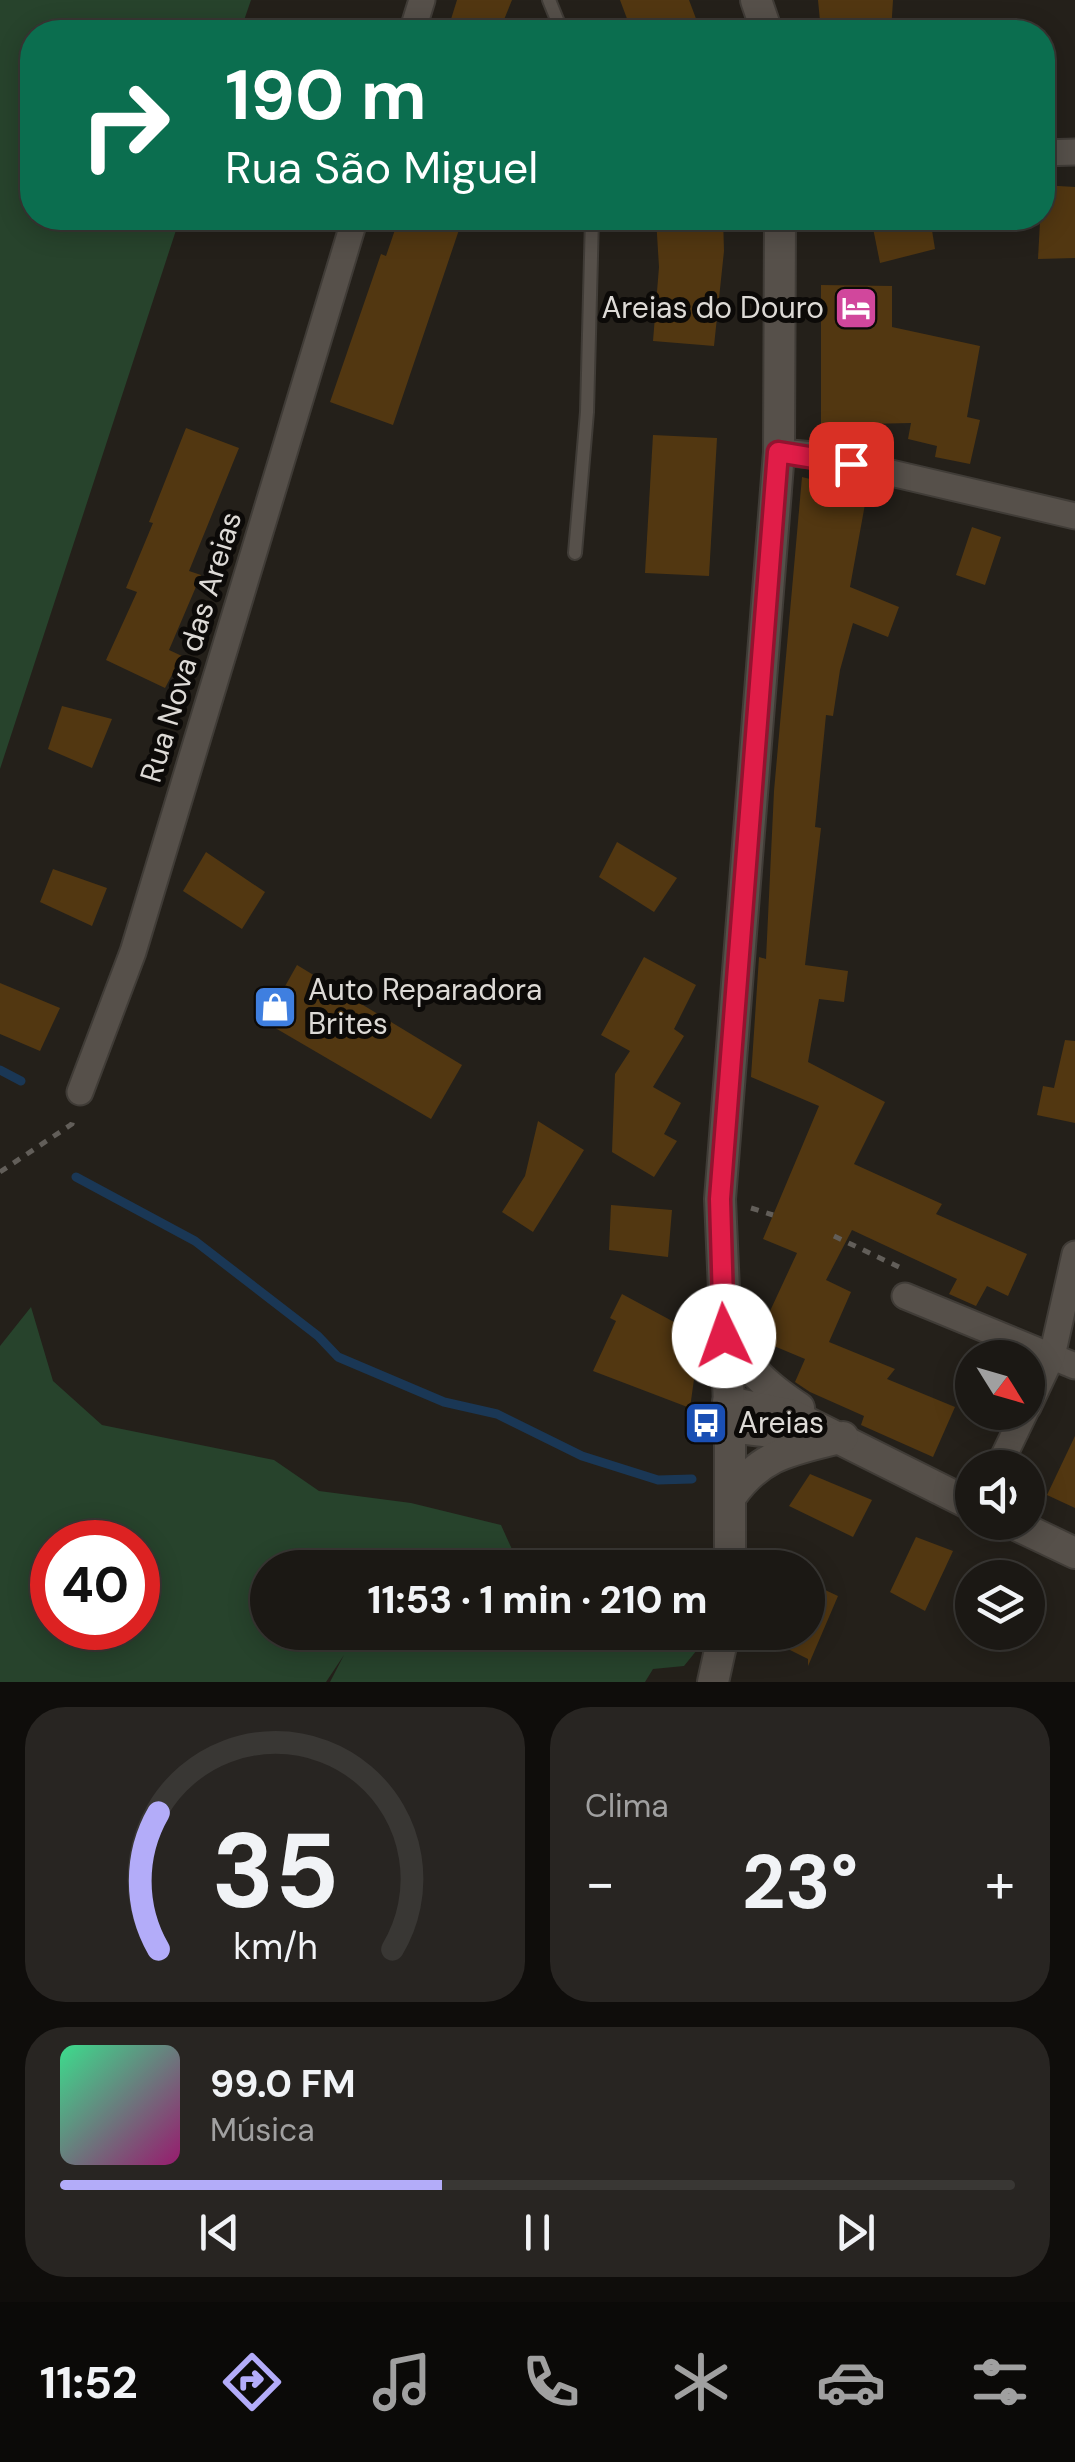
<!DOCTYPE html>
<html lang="pt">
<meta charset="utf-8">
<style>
body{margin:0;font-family:"DM Sans",sans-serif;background:#282522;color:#f1f3f6;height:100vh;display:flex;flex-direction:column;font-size:38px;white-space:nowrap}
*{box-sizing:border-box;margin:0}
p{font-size:32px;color:#a0a0a0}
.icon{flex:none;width:55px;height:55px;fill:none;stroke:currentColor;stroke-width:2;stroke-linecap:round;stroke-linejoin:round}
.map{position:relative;height:1682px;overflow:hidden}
.details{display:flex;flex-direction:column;gap:25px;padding:25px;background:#0f0d0b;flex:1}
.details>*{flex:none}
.hud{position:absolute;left:20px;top:20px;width:1035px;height:210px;border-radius:40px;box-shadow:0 5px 25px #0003,0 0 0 2px #393734;background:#0b6e4f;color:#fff;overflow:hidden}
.needle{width:65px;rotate:127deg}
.tools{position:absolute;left:955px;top:1340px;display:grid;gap:20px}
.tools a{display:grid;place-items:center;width:90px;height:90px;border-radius:50%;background:#1b1814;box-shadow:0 5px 25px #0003,0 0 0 2px #393734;font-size:50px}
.speed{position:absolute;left:30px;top:1520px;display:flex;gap:20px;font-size:50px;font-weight:700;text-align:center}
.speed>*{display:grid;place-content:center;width:130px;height:130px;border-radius:50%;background:#1b1814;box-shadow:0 5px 25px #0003,0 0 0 2px #393734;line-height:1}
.speed .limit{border:15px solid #d22;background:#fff;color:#111}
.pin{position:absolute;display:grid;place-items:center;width:85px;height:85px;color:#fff;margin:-42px;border-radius:20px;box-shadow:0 5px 15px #0006}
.me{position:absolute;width:110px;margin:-55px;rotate:357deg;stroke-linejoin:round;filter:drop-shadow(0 0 8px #0008)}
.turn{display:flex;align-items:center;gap:35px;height:210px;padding:0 40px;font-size:45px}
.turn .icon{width:130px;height:130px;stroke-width:2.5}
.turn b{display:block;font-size:70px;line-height:85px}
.big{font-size:75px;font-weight:800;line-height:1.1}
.details .widget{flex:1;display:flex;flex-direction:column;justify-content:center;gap:15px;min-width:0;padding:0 35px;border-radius:40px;background:#282522}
.details .dial{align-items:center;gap:0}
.dial svg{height:260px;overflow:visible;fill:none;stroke:#393734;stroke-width:7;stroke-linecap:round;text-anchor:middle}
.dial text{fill:#f1f3f6;stroke:none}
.song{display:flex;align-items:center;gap:30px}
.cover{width:120px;height:120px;border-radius:15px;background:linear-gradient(135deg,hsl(150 70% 55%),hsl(320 70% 35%))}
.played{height:10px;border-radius:5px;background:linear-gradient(90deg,#b3acf9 40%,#393734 40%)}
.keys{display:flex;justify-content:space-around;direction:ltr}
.heat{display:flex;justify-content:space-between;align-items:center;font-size:55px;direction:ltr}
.details .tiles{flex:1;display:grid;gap:25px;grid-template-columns:1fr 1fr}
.widget:last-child{grid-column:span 2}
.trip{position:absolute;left:250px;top:1550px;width:575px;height:100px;border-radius:50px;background:#1b1814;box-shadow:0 5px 25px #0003,0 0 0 2px #393734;font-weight:800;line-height:100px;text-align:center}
.tabs{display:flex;height:160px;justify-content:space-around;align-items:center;background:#0b0a08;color:#a0a0a0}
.tabs .icon{width:70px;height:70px}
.tabs .selected{color:#b3acf9}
.tabs b{font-size:45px;color:#f1f3f6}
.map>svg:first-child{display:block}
.green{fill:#27432c;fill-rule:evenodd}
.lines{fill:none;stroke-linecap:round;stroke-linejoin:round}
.stream{stroke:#1a3755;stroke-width:9}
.building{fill:#523711}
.lane-casing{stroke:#403c37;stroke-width:16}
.street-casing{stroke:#403c37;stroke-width:29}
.secondary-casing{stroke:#403c37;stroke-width:34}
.path{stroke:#625e59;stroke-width:5;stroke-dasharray:8 8;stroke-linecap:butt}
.lane{stroke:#56504a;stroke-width:12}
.street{stroke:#56504a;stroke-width:25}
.secondary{stroke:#56504a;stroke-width:30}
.route-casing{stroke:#92132f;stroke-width:25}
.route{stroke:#e11d48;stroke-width:18}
.labels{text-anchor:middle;stroke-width:10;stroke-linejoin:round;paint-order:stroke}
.poi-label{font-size:30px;fill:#dddad6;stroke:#0c0a08;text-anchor:start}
.street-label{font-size:30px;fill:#dddad6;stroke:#0c0a08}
</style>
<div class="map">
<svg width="1075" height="1682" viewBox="0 0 1075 1682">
<rect width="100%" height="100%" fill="#24201a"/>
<!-- green -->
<g class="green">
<polygon points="0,0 251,0 240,32 32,32 32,218 180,218 0,769"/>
<path d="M31 1307 53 1381 102 1425 274 1460 319 1491 411 1503 501 1525 520 1567 268 1568V1632H692L701 1645 684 1666 653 1669 645 1682H330L344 1655 326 1682H0V1346ZM52 1542H138V1628H52Z"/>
</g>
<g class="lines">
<!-- stream -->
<g class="stream">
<polyline points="0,1070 21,1081"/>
<polyline points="76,1177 195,1241 318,1336 338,1357 444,1402 497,1414 582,1456 658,1480 692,1479"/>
</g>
</g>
<!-- building -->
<g class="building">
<polygon points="457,0 512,0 499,32 447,32"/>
<polygon points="620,0 689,0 701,32 632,32"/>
<polygon points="818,0 893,0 891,32 821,32"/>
<polygon points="1042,185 1075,187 1075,258 1038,259"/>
<polygon points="399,218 463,218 393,425 330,402 381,254 386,256"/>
<polygon points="656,218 723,218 724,251 714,346 653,341 659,267"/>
<polygon points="871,218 930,218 935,249 880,263"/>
<polygon points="821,285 892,286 892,327 980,346 967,417 980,420 970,464 935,457 937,446 908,439 911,423 821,425"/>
<polygon points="186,428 239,448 189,571 201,575 169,650 182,656 165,688 106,660 137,592 126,588 153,523 149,522"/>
<polygon points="653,435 717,438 709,576 645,573"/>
<polygon points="802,477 867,493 850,587 899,607 888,637 853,623 840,670 833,716 826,715 815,827 821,828 805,965 848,971 844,1002 819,999 808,1062 885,1102 854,1164 942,1204 936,1214 1027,1254 1008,1296 987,1286 976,1306 949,1294 957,1279 852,1230 826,1280 851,1292 829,1342 895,1369 887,1379 955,1407 933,1457 861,1425 864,1416 810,1392 795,1382 805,1359 757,1339 797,1253 763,1239 819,1106 751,1077 759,957 766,959 774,791"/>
<polygon points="972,527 1001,537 985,585 956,575"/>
<polygon points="62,706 112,719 92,768 48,749"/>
<polygon points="617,842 677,878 654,912 599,877"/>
<polygon points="206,852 265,892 242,929 183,891"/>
<polygon points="53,869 107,888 92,926 40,902"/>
<polygon points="644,957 696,985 674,1029 684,1036 653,1087 681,1103 664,1134 677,1141 654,1177 612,1152 615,1074 630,1051 601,1035"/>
<polygon points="297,965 462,1065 431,1119 265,1022"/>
<polygon points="0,983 60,1008 40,1051 0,1034"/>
<polygon points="1065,1040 1075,1041 1075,1123 1037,1115 1043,1086 1054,1088"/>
<polygon points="538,1121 584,1150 533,1232 502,1212 525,1176"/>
<polygon points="611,1205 672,1210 668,1257 609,1250"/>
<polygon points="622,1294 700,1336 690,1408 593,1371 616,1321 610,1318"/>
<polygon points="1075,1436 1075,1508 1047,1495"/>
<polygon points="810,1474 872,1500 853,1537 789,1506"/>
<polygon points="916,1537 953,1551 925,1611 890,1592"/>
<polygon points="808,1582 838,1596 808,1666 808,1659 754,1632 808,1632"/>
</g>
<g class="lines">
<!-- lane casing -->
<g class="lane-casing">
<g id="lane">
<polyline points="549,0 562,32"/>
<polyline points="575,553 587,412 592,218"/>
</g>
</g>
<!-- street casing -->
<g class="street-casing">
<g id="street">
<polyline points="412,32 422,0"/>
<polyline points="1042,153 1075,152"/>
<polyline points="779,452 814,455 1075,516"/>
<polyline points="80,1092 133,952 355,218"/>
<polyline points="905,1296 1075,1366"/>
<polyline points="1028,1407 1052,1356 1075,1254"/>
<polyline points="998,1468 1025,1412"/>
</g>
</g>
<!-- secondary casing -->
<g class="secondary-casing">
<g id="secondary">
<polyline points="756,0 767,32"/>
<path d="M730 1328C742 1366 766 1386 799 1408"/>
<polyline points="728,1402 792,1415 972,1505"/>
<polyline points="730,1427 810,1437"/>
<path d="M732 1495C763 1452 794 1450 843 1437"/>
<polyline points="1010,1522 1075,1553"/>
<polyline points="730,1568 730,1427 720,1199 779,452 780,218"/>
<polyline points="713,1682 724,1632"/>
</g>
</g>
<!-- path -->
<g class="path">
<polyline points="0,1172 72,1124 73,1119"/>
<polyline points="751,1208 773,1215"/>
<polyline points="834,1236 903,1269"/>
</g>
<!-- lane -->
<use href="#lane" class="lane"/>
<!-- street -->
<use href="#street" class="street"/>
<!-- secondary -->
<use href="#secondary" class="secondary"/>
</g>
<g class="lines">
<!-- route casing -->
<g class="route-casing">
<polyline id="route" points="724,1336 720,1199 778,452 851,464"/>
</g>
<!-- route -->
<use href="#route" class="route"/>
</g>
<!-- icons -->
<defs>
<g id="hotel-square" transform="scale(2.25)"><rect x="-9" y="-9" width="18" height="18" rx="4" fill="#d1479c" stroke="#0c0a08"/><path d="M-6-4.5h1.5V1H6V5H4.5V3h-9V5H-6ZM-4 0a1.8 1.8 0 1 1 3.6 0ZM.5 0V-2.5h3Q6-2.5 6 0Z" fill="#fff"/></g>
<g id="shop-square" transform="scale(2.25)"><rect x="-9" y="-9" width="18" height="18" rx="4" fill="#3f7fe0" stroke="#0c0a08"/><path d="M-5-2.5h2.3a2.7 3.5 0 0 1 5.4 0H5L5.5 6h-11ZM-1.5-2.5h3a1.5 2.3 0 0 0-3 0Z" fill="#fff"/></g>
<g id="bus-square" transform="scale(2.25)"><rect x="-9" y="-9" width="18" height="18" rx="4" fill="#1a4fb4" stroke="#0c0a08"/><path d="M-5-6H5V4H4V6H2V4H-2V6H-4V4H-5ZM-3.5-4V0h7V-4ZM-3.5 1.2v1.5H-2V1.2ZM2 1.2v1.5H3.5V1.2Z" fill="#fff"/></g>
</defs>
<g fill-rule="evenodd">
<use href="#hotel-square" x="856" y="308"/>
<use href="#shop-square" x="275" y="1007"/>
<use href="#bus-square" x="706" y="1423"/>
</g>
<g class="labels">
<!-- poi labels -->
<g class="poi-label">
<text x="824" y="318" text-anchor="end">Areias do Douro</text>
<text x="308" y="1000">Auto Reparadora<tspan x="308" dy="34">Brites</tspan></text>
<text x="738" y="1433">Areias</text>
</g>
<!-- street labels -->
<g class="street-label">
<text transform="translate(191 647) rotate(-73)" y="10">Rua Nova das Areias</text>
</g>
</g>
</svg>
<div class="tools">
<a><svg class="needle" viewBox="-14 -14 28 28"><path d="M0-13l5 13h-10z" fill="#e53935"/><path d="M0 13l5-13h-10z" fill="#a0a0a0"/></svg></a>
<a><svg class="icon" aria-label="sound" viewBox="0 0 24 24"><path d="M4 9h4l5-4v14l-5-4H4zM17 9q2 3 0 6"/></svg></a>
<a><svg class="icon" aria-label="layers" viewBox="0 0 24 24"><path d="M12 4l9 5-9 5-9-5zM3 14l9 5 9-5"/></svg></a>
</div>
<div class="speed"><div class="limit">40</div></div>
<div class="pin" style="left:851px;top:464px;background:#d93025"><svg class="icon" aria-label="arrive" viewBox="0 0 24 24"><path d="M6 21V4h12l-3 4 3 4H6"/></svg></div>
<svg class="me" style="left:724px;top:1336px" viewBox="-20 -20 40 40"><circle r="19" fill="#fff"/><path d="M0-13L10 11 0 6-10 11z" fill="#e11d48"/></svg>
<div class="trip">11:53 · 1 min · 210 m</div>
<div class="hud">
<div class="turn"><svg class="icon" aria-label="right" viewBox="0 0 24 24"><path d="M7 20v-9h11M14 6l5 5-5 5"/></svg><div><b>190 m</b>Rua São Miguel</div></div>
</div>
</div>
<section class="details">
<div class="tiles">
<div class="widget dial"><svg viewBox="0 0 100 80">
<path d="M14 69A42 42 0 1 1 86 69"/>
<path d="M14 69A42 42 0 0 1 14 27" stroke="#b3acf9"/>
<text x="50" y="56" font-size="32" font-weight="700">35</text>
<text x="50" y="72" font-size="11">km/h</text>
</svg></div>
<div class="widget"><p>Clima</p>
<div class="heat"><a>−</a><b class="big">23°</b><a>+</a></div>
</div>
<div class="widget">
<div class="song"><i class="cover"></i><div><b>99.0 FM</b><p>Música</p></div></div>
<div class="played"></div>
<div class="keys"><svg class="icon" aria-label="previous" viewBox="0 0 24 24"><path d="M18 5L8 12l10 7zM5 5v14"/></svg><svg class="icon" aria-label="pause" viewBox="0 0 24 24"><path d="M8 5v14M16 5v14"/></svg><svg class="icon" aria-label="next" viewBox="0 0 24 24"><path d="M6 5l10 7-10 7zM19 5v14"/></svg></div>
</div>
</div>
</section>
<nav class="tabs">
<b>11:52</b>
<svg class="icon selected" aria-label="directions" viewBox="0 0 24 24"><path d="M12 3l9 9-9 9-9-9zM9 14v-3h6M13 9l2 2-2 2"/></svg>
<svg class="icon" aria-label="music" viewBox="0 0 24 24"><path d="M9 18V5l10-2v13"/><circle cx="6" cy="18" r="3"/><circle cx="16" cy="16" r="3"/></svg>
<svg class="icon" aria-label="phone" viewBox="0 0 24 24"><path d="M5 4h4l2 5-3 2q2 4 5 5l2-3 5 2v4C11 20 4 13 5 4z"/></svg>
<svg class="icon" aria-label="climate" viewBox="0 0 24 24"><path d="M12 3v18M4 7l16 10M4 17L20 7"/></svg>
<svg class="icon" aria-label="car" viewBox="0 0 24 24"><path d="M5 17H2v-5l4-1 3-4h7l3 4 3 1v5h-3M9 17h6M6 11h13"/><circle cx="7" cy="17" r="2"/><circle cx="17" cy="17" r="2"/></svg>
<svg class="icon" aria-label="filters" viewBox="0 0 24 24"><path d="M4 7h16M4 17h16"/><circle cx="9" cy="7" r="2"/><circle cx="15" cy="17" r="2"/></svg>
</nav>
